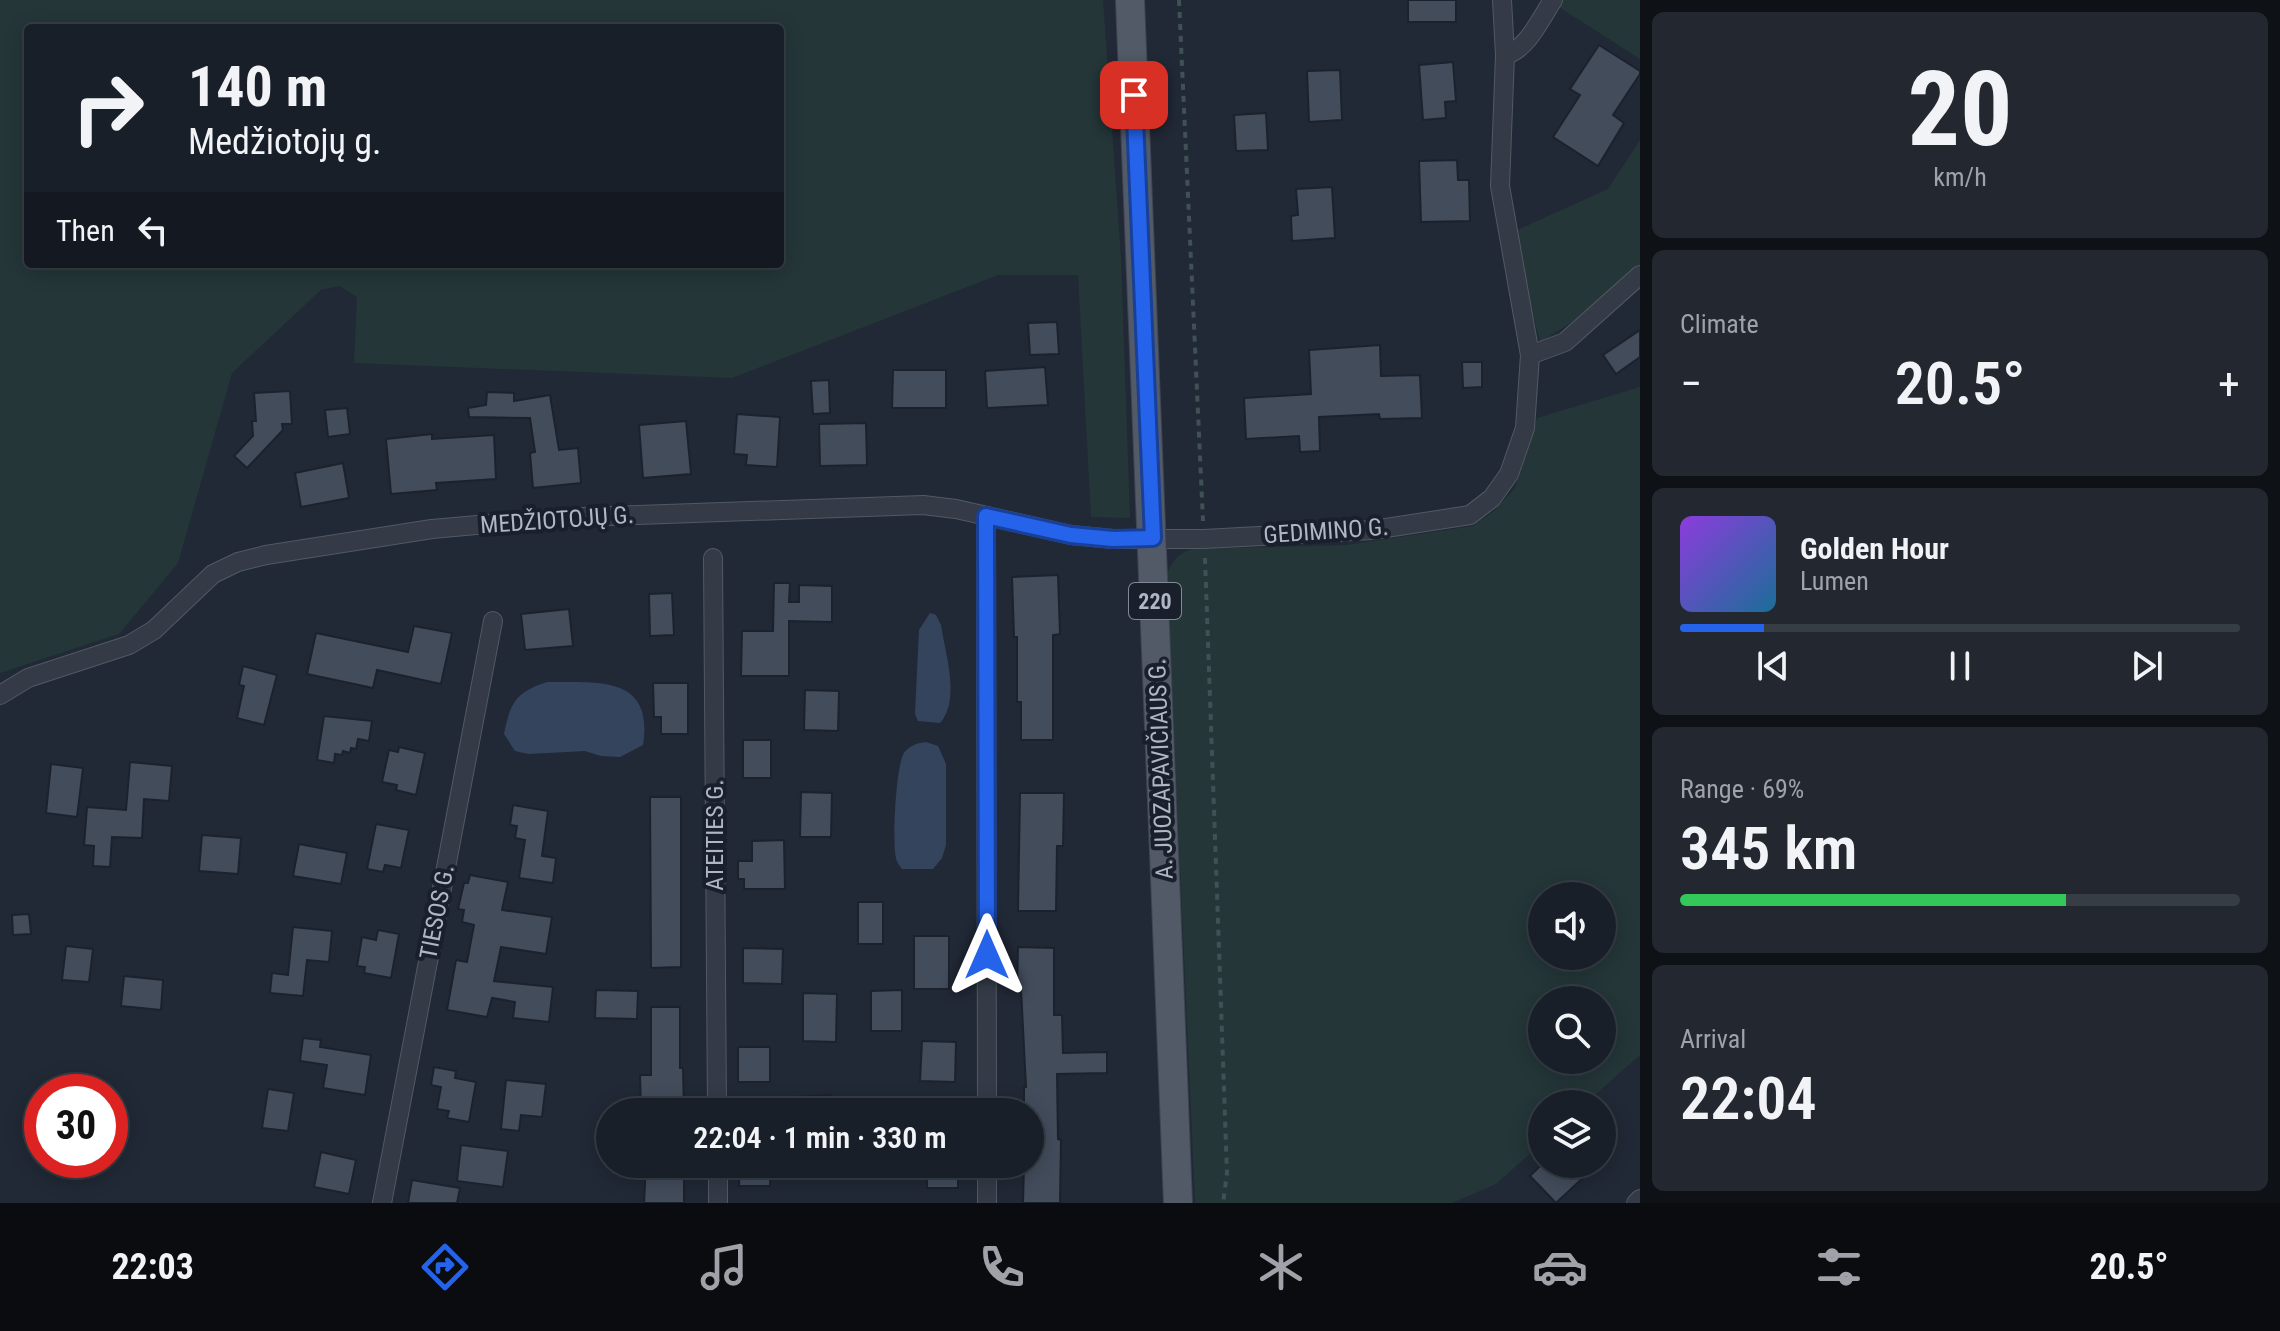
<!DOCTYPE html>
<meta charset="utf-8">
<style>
body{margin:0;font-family:"Roboto Condensed",sans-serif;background:#222730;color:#f1f3f6;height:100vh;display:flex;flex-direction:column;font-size:30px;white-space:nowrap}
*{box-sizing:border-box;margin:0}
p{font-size:26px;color:#9fa2a8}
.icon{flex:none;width:44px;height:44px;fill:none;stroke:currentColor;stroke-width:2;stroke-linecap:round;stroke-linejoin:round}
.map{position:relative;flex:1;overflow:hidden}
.side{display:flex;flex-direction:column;gap:12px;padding:12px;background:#0e1116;width:640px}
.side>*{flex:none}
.top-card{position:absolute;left:24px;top:24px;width:760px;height:244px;border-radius:8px;box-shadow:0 4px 20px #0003,0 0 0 2px #373d45;background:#191f28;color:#f1f3f6;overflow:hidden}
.fabs{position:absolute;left:1528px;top:882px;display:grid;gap:16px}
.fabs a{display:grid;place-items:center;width:88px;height:88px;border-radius:50%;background:#191f28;box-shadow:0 4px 20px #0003,0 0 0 2px #373d45;font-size:40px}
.speed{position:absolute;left:24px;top:1074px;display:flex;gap:16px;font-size:40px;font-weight:700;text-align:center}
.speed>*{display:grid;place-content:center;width:104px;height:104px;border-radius:50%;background:#191f28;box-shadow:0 4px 20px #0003,0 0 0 2px #373d45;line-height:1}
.speed .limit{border:12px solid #d22;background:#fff;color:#111}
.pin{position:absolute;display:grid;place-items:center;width:68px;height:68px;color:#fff;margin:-34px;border-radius:16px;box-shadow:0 4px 12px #0006}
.me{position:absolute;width:88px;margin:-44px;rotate:0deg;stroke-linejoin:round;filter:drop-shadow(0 0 6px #0008)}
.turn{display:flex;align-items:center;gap:28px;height:168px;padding:0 32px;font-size:36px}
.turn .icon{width:104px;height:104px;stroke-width:2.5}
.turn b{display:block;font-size:56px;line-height:68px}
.then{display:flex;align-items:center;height:76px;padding:0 32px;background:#0003;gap:16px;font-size:30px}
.big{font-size:60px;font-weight:600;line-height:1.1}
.side .widget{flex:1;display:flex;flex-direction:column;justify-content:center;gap:12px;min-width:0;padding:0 28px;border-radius:12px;background:#222730}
.side .dial{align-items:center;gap:0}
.dial b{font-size:104px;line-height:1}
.song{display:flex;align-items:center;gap:24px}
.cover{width:96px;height:96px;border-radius:12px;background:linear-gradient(135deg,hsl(270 70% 55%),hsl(200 70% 35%))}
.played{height:8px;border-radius:4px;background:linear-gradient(90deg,#2563eb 15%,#373d45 15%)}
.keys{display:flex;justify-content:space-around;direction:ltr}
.heat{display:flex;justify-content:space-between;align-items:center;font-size:44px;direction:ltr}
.charge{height:12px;border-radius:6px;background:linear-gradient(90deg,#34c759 69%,#373d45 0)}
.trip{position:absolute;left:596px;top:1098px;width:448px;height:80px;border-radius:40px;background:#191f28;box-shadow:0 4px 20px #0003,0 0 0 2px #373d45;font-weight:600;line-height:80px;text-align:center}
.dock{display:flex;height:128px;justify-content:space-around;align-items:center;background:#0a0c10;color:#9fa2a8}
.dock .icon{width:56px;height:56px}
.dock .current{color:#2563eb}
.dock b{font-size:36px;color:#f1f3f6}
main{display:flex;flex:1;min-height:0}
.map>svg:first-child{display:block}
.green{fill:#243638;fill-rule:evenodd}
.water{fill:#35445d}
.building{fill:#424c5b;stroke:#1c222d;stroke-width:2}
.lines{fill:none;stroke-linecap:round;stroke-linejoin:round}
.minor-casing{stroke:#525965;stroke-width:20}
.primary-casing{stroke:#3e4451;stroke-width:30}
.path{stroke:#405155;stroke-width:4;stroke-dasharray:6 6;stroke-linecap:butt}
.minor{stroke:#343b47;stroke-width:18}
.primary{stroke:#525a67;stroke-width:28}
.route-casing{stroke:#184099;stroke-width:20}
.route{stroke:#2563eb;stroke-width:14}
.labels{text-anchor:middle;stroke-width:8;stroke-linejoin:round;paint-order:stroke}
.shield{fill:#1a202b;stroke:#828996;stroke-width:2}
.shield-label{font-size:22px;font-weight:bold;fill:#afb6c4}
.street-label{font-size:24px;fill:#afb6c4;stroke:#1a202b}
</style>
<main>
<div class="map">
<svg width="1640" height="1203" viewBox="0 0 1640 1203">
<rect width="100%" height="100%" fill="#212936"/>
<!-- green -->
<g class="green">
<path d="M0 0H1103L1121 258 1130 518 1091 517 1078 275H998L732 378 354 363 357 297 339 286 321 290 232 373 178 563 119 634 0 673ZM28 28H780V264H28Z"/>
<polygon points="1563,0 1640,0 1640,59 1559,7"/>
<polygon points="1640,140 1640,265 1577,319 1540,342 1513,232 1608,189"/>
<path d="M1640 387V1055L1585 1104H1542V1143L1496 1184 1452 1203H1195L1167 573C1174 560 1178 553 1192 549L1346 545 1473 526 1493 512 1515 488 1537 418ZM1542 896H1602V956H1542ZM1542 1000H1602V1060H1542Z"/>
</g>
<!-- water -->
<g class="water">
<path d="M930 613 936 615 941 625C945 653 961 700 940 723L918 721 915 714 919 630Z"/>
<path d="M547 682C596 683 654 674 643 745L620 757 601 756 585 751 528 754 515 751 504 734C510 703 516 692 547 682Z"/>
<path d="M926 742 938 746 946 764V845L942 858 933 869H902C899 865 897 863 896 858 892 842 896 765 904 753 910 745 918 743 926 742Z"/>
</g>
<!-- building -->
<g class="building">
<rect x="1408" y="0" width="48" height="22"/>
<polygon points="1599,45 1640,71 1640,74 1613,115 1624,123 1598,166 1553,137 1580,95 1570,89"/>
<polygon points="1453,62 1456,101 1445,102 1446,118 1423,120 1419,65"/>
<polygon points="1340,70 1342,120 1309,122 1307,71"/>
<polygon points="1266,113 1268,150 1236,151 1234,115"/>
<polygon points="1457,160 1458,180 1469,180 1470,221 1421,222 1419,161"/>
<polygon points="1332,187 1335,238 1292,241 1291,216 1298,215 1296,189"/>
<polygon points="1057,322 1059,354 1030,355 1028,323"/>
<polygon points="1640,330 1640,357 1616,374 1603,355"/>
<polygon points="1380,345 1381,376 1420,375 1422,418 1380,419 1379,414 1319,417 1320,451 1300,452 1299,436 1246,439 1244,398 1311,394 1309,350"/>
<polygon points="1462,362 1482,362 1482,387 1463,388"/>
<polygon points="1045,367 1048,405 987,408 985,371"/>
<polygon points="893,370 946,370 946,408 892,408"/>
<polygon points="829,380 830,413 813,414 811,381"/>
<polygon points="290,391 292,424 282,424 283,430 247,468 234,456 253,436 252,421 256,421 254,393"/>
<polygon points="487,392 514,393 514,401 550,395 559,450 578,448 581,483 533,488 530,453 535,452 530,418 469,417 468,408 486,405"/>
<polygon points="347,408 350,434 328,437 325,410"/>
<polygon points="737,414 780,417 777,467 746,465 747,455 734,454"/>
<polygon points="686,421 691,474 643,478 639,425"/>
<polygon points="866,423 867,465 820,466 819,424"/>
<polygon points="432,434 432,439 494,435 496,479 436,483 437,490 391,494 386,439"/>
<polygon points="343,463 349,498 301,507 295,473"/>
<polygon points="1058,575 1060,634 1053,635 1053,740 1021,740 1021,702 1017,702 1017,637 1014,637 1012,577"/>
<polygon points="774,583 790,583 789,602 799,602 799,585 832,586 832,622 789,621 789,676 741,676 742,631 773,631"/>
<polygon points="672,593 674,635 650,636 649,594"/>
<polygon points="569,609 573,646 525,650 521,614"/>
<polygon points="414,626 452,633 441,684 377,670 373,688 307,674 316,633 408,652"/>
<polygon points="243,666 277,675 264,725 237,718 244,686 239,685"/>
<polygon points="653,683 688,683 688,734 661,734 661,717 654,717"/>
<polygon points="805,690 839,691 838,731 804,730"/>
<polygon points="324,716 372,721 369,741 358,739 356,749 351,748 350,753 343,751 342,755 335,754 334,763 317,760"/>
<rect x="743" y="740" width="28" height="38"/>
<polygon points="399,747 425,753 416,795 396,790 397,785 382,782 389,750 398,752"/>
<polygon points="130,762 172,766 169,801 144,799 142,838 112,837 110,867 93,866 94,846 84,845 87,807 126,810"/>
<polygon points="51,764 83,768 77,817 46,813"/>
<polygon points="801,792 832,793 831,837 800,837"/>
<polygon points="1020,793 1064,793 1063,846 1057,846 1056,911 1018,911"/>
<polygon points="650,797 681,797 681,967 651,968"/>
<polygon points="513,805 548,811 542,856 556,858 553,883 519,878 525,840 515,838 517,826 510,825"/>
<polygon points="376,824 409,830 401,868 385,865 383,872 367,869"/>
<polygon points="202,835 241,838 238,874 199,871"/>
<polygon points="784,840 785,889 744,889 744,879 738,879 738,861 752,861 752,841"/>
<polygon points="299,844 347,853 341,884 293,876"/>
<polygon points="470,875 508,882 502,910 552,917 546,954 501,947 494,981 553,987 549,1022 513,1018 515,1002 492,998 487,1017 447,1010 456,960 467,962 474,925 462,922 464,910 458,909 464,883 468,883"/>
<rect x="858" y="902" width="25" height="42"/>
<polygon points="29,914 31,934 13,935 12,915"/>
<polygon points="293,927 332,931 329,962 307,960 303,996 270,993 272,973 288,975"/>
<polygon points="378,930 399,934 391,978 364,973 365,967 357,966 362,937 376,940"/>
<rect x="914" y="936" width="35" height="53"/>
<polygon points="66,946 93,949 89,982 62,980"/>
<polygon points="1018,947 1054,948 1054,1015 1062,1015 1063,1053 1107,1052 1107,1073 1057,1074 1058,1139 1061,1140 1060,1203 1023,1203 1024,1164 1030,1164 1030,1112 1024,1112 1024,1087 1026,1087 1021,989 1017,989"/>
<polygon points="743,948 783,949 782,984 743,983"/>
<polygon points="124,976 163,980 161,1010 121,1006"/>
<polygon points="596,990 638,991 637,1019 595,1018"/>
<polygon points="902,990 902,1031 871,1031 871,991"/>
<polygon points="803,993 837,994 836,1042 803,1041"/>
<polygon points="651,1007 680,1007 680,1068 683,1068 684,1110 641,1111 640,1075 651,1075"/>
<polygon points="303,1038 321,1040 320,1047 371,1055 365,1095 323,1088 327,1065 300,1061"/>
<polygon points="922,1041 956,1042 955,1082 920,1081"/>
<rect x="738" y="1047" width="32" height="35"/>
<polygon points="434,1067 456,1071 455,1078 476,1082 469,1122 447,1118 449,1111 437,1109 441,1087 431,1085"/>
<polygon points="506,1080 546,1084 542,1117 521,1115 519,1131 501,1129"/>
<polygon points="268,1089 294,1093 288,1131 262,1128"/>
<polygon points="831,1095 832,1112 773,1112 773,1098"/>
<polygon points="461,1145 508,1151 503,1187 457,1181"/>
<polygon points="321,1152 356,1160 349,1194 314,1187"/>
<polygon points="646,1164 684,1164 684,1203 644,1203"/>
<polygon points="740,1164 771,1164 770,1186 739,1186"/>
<rect x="927" y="1164" width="31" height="24"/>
<polygon points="1542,1164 1576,1164 1586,1175 1556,1203 1530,1176"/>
<polygon points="412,1180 460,1188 457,1203 408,1203"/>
</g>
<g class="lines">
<!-- minor casing -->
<g class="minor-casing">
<g id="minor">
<path d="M1505 55C1527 50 1541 18 1553 0"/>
<polyline points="1530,355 1565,342 1640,275"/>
<polyline points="986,516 987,1112"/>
<polyline points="713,558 717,1112"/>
<polyline points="0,695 28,678 129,645 154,630 213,574 238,562 266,555 432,529 554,518 923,505 956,509 1071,535 1113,539 1204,539 1373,530 1470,515 1492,498 1509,474 1525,428 1530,355 1500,186 1505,55 1502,0"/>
<polyline points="718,1164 718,1203"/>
<polyline points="987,1164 987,1203"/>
<polyline points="382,1203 493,621"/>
<polyline points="1636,1203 1640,1199"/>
</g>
</g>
<!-- primary casing -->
<g class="primary-casing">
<polyline id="primary" points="1130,0 1178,1203"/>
</g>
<!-- path -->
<g class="path">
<polyline points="1179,0 1203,521"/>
<polyline points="1205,558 1227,1173 1223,1203"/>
</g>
<!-- minor -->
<use href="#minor" class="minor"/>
<!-- primary -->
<use href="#primary" class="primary"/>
</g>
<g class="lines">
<!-- route casing -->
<g class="route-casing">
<polyline id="route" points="987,955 986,516 1071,535 1113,539 1153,538 1134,95"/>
</g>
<!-- route -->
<use href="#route" class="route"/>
</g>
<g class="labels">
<!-- shield labels -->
<rect class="shield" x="1129" y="583" width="52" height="36" rx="6"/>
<g class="shield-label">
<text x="1155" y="609">220</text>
</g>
<!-- street labels -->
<g class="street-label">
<text transform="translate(557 520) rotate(-4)" y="8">MEDŽIOTOJŲ G.</text>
<text transform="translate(1326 531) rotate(-4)" y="8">GEDIMINO G.</text>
<text transform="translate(1161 769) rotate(-92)" y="8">A. JUOZAPAVIČIAUS G.</text>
<text transform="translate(715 835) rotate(-90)" y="8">ATEITIES G.</text>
<text transform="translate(437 912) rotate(-79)" y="8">TIESOS G.</text>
</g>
</g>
</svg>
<div class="fabs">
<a><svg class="icon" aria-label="sound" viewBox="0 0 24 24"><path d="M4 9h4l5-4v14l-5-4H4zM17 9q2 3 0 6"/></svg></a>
<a><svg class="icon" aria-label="search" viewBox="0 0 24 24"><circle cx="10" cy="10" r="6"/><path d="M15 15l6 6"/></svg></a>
<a><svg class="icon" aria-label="layers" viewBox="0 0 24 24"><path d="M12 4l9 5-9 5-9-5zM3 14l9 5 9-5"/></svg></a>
</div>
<div class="speed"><div class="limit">30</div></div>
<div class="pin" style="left:1134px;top:95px;background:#d93025"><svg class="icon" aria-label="arrive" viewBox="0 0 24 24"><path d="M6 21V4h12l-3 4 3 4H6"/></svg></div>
<svg class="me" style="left:987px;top:955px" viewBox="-20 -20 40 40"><path d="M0-17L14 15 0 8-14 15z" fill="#2563eb" stroke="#fff" stroke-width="4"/></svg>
<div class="trip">22:04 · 1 min · 330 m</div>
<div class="top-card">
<div class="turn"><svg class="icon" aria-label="right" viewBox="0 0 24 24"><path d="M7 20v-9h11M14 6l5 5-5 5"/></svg><div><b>140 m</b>Medžiotojų g.</div></div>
<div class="then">Then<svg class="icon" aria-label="left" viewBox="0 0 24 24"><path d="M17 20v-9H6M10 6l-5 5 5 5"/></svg></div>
</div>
</div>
<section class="side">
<div class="widget dial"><b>20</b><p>km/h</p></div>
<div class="widget"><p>Climate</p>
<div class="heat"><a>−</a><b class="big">20.5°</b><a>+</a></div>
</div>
<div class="widget">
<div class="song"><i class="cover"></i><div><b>Golden Hour</b><p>Lumen</p></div></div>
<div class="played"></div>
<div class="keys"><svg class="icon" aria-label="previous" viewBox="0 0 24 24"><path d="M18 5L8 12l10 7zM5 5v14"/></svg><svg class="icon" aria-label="pause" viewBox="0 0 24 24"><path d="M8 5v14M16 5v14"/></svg><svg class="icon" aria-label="next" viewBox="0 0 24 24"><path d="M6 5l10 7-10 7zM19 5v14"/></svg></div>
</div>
<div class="widget"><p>Range · 69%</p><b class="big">345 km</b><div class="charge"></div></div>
<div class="widget"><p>Arrival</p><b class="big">22:04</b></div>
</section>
</main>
<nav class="dock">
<b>22:03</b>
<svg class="icon current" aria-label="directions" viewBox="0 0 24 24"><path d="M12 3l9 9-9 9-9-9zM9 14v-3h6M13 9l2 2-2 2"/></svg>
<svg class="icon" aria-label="music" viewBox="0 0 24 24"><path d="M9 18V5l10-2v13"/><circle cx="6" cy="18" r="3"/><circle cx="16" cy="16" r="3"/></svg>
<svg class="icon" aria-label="phone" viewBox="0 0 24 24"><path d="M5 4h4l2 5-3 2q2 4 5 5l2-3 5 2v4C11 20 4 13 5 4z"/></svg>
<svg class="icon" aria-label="climate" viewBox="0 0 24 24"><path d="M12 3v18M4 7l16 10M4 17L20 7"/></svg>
<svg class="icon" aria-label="car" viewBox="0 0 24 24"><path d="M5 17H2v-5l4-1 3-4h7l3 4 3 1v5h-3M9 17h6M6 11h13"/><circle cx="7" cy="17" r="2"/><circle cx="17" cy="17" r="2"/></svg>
<svg class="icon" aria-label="filters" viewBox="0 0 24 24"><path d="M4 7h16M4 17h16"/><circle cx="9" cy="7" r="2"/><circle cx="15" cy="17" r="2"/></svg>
<b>20.5°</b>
</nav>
